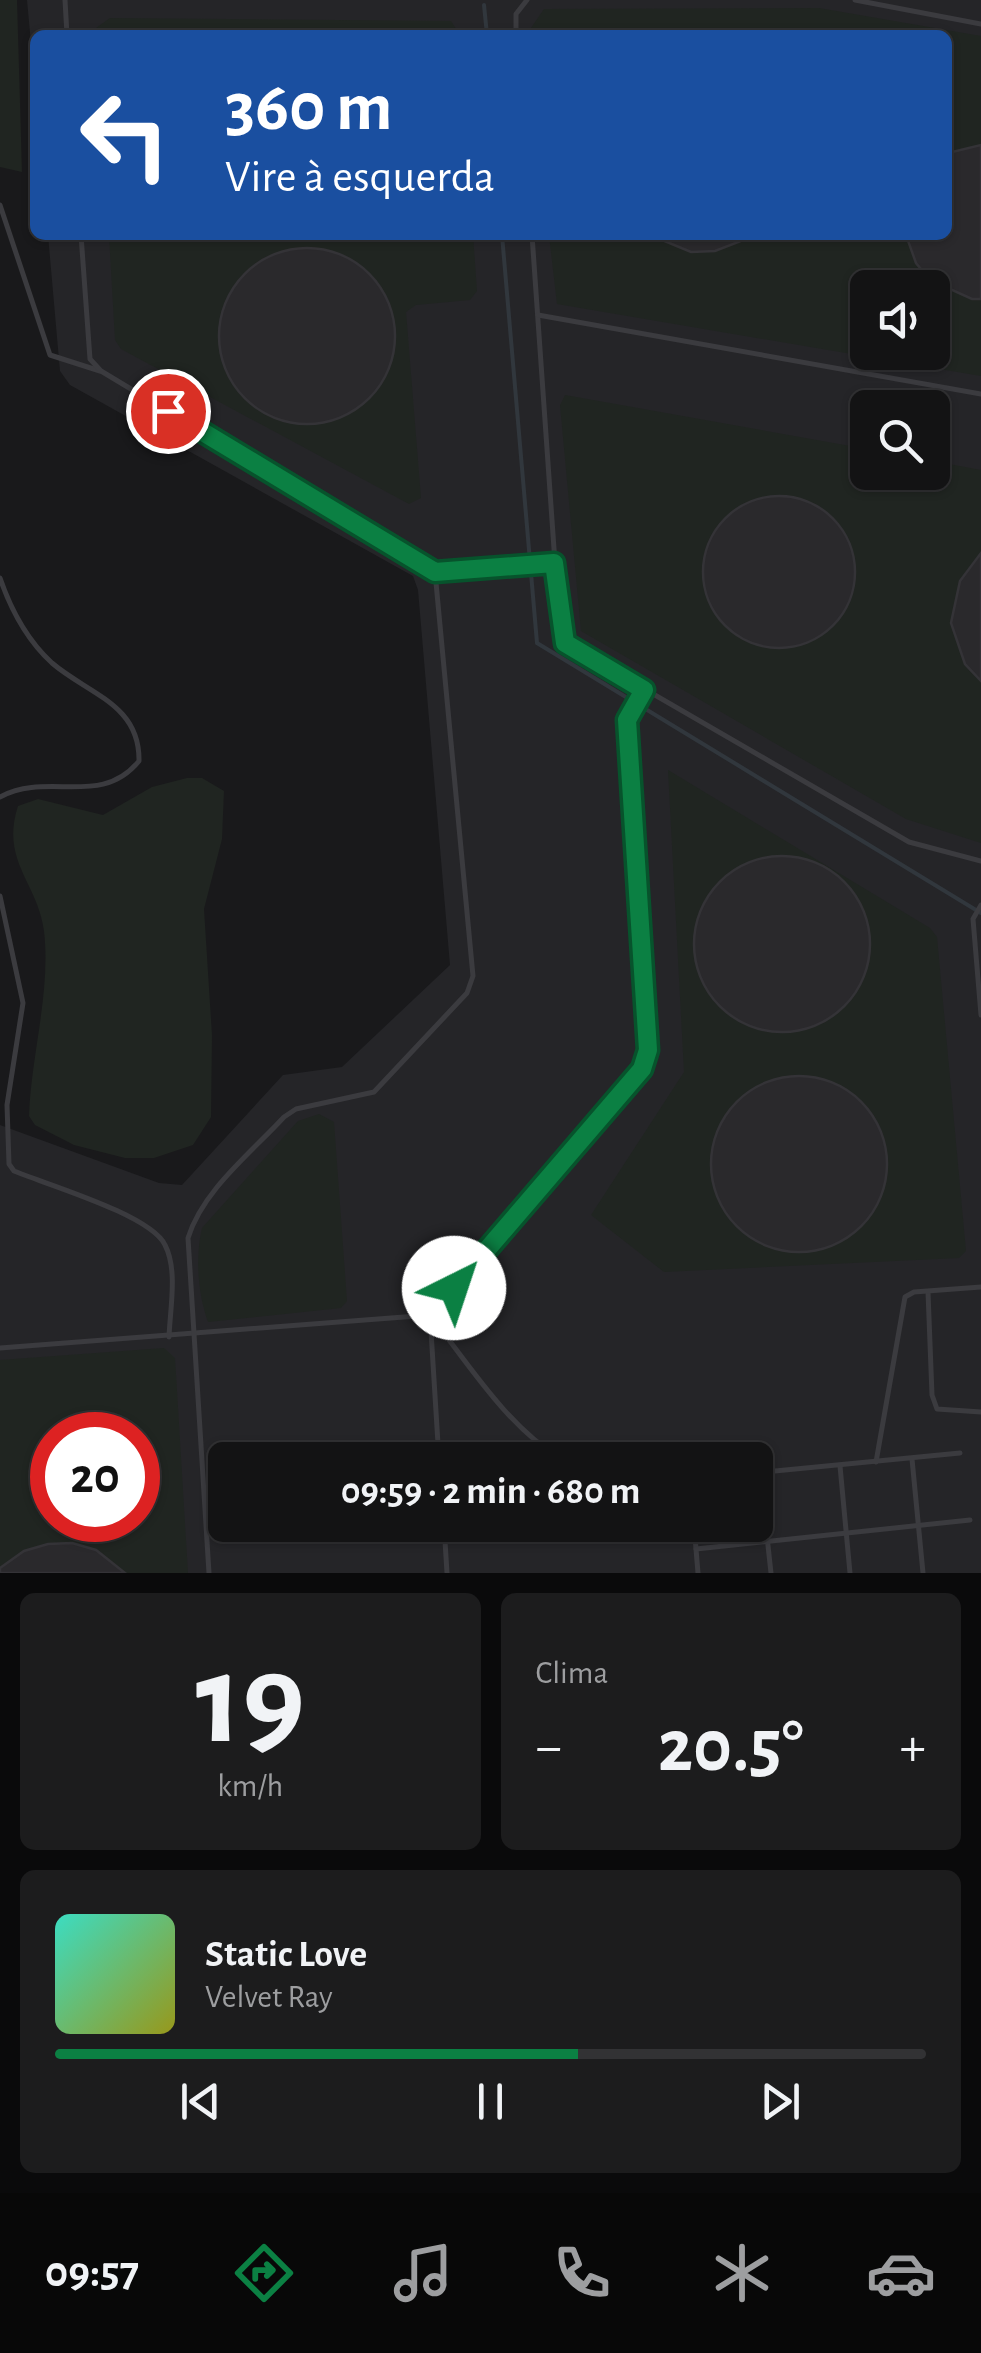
<!DOCTYPE html>
<html lang="pt">
<meta charset="utf-8">
<style>
body{margin:0;font-family:"Alegreya Sans",sans-serif;background:#1c1c1d;color:#f1f3f6;height:100vh;display:flex;flex-direction:column;font-size:38px;white-space:nowrap}
*{box-sizing:border-box;margin:0}
p{font-size:32px;color:#9d9ea0}
.icon{flex:none;width:55px;height:55px;fill:none;stroke:currentColor;stroke-width:2;stroke-linecap:round;stroke-linejoin:round}
.map{position:relative;height:1573px;overflow:hidden}
.panel{display:flex;flex-direction:column;gap:20px;padding:20px;background:#0a0a0b;flex:1}
.panel>*{flex:none}
.hud{position:absolute;left:30px;top:30px;width:922px;height:210px;border-radius:15px;box-shadow:0 2px 8px #0004,0 0 0 2px #323234;background:#1a4fa0;color:#fff;overflow:hidden}
.tools{position:absolute;left:850px;top:270px;display:grid;gap:20px}
.tools a{display:grid;place-items:center;width:100px;height:100px;border-radius:15px;background:#131314;box-shadow:0 2px 8px #0004,0 0 0 2px #323234;font-size:50px}
.speed{position:absolute;left:30px;top:1412px;display:flex;gap:20px;font-size:50px;font-weight:700;text-align:center}
.speed>*{display:grid;place-content:center;width:130px;height:130px;border-radius:50%;background:#131314;box-shadow:0 2px 8px #0004,0 0 0 2px #323234;line-height:1}
.speed .limit{border:15px solid #d22;background:#fff;color:#111}
.pin{position:absolute;display:grid;place-items:center;width:85px;height:85px;color:#fff;margin:-42px;border:5px solid #fff;border-radius:50%;box-shadow:0 2px 10px #0007}
.me{position:absolute;width:110px;margin:-55px;rotate:41deg;stroke-linejoin:round;filter:drop-shadow(0 0 8px #0008)}
.turn{display:flex;align-items:center;gap:35px;height:210px;padding:0 30px;font-size:45px}
.turn .icon{width:130px;height:130px;stroke-width:2.5}
.turn b{display:block;font-size:70px;line-height:85px}
.big{font-size:75px;font-weight:600;line-height:1.1}
.panel .widget{flex:1;display:flex;flex-direction:column;justify-content:center;gap:15px;min-width:0;padding:0 35px;border-radius:15px;background:#1c1c1d}
.panel .dial{align-items:center;gap:0}
.dial b{font-size:130px;line-height:1}
.song{display:flex;align-items:center;gap:30px}
.cover{width:120px;height:120px;border-radius:15px;background:linear-gradient(135deg,hsl(170 70% 55%),hsl(60 70% 35%))}
.played{height:10px;border-radius:5px;background:linear-gradient(90deg,#0b8043 60%,#323234 60%)}
.keys{display:flex;justify-content:space-around;direction:ltr}
.heat{display:flex;justify-content:space-between;align-items:center;font-size:55px;direction:ltr}
.panel .tiles{flex:1;display:grid;gap:20px;grid-template-columns:1fr 1fr}
.widget:last-child{grid-column:span 2}
.trip{position:absolute;left:208px;top:1442px;width:565px;height:100px;border-radius:15px;background:#131314;box-shadow:0 2px 8px #0004,0 0 0 2px #323234;font-weight:600;line-height:100px;text-align:center}
.tabs{display:flex;height:160px;justify-content:space-around;align-items:center;background:#080808;color:#9d9ea0}
.tabs .icon{width:70px;height:70px}
.tabs .selected{color:#0b8043}
.tabs b{font-size:45px;color:#f1f3f6}
.map>svg:first-child{display:block}
.built{fill:#252528;fill-rule:evenodd}
.green{fill:#202521;fill-rule:evenodd}
.lines{fill:none;stroke-linecap:round;stroke-linejoin:round}
.stream{stroke:#31373d;stroke-width:4}
.building{fill:#2a292c;stroke:#343337;stroke-width:2.5}
.lane{stroke:#3b3b3f;stroke-width:5}
.route-casing{stroke:#07532c;stroke-width:25}
.route{stroke:#0b8043;stroke-width:18}
</style>
<div class="map">
<svg width="981" height="1573" viewBox="0 0 981 1573">
<rect width="100%" height="100%" fill="#19191b"/>
<!-- built -->
<path class="built" d="M27 0H981V1573H0V1125L159 1183 182 1185 283 1075 342 1067 450 965 418 590 413 576 70 385 60 371 48 235H948V35H35V87ZM868 288H932V352H868ZM868 408H932V472H868ZM52 1435H138V1520H52ZM225 1460H755V1525H225Z"/>
<!-- green -->
<g class="green">
<polygon points="0,0 17,0 22,172 0,167"/>
<path d="M819 8 981 36V376L557 304 549 235H948V35H531V28L544 9ZM868 288H932V352H868Z"/>
<polygon points="110,18 451,21 460,35 97,35 96,28"/>
<polygon points="109,235 473,235 477,291 470,300 416,305 406,312 421,498 409,504 121,349 115,340"/>
<polygon points="565,395 867,449 868,472 932,472 933,461 981,470 981,843 906,819 581,631 560,405"/>
<polygon points="668,770 930,928 937,937 966,1251 959,1258 664,1272 591,1215 684,1072"/>
<path d="M187 778H202L224 791 222 839 204 909 212 1035 211 1117 193 1145 154 1158H125L74 1145 35 1125 29 1116C31 1056 51 991 44 931 38 883 0 861 18 806L38 799 103 815 152 787Z"/>
<path d="M319 1114 334 1122 347 1301 341 1308 208 1322C198 1295 195 1257 202 1228L298 1121Z"/>
<path d="M164 1348 175 1358 188 1573H0V1360ZM52 1435H138V1520H52Z"/>
</g>
<g class="lines">
<!-- stream -->
<g class="stream">
<polyline points="484,5 487,35"/>
<polyline points="502,235 537,643 981,913"/>
</g>
</g>
<!-- building -->
<g class="building">
<polygon points="981,145 981,299 972,299 930,280 916,263 906,235 948,235 948,153"/>
<polygon points="650,235 754,235 754,236 715,251 691,252"/>
<circle cx="307" cy="336" r="88"/>
<circle cx="779" cy="572" r="76"/>
<polygon points="981,553 981,681 965,664 951,623 960,581"/>
<circle cx="782" cy="944" r="88"/>
<circle cx="799" cy="1164" r="88"/>
<polygon points="72,1543 96,1550 125,1573 0,1573 0,1568 24,1551 48,1544"/>
</g>
<g class="lines">
<!-- lane -->
<g class="lane">
<polyline points="65,0 67,35"/>
<polyline points="855,0 981,24"/>
<polyline points="516,35 516,14 527,0"/>
<polyline points="0,205 50,355 100,371"/>
<polyline points="81,235 90,359 101,371 435,572"/>
<polyline points="532,235 555,563 565,643 909,842 981,861"/>
<polyline points="538,315 981,394"/>
<path d="M0 578C11 610 27 640 52 663 88 694 140 704 139 761 101 808 48 771 0 797"/>
<path d="M0 896 23 1003 7 1105 9 1164 14 1171C48 1185 151 1215 165 1245 178 1270 170 1309 169 1337"/>
<polyline points="981,905 973,919 981,1015"/>
<polyline points="928,1292 932,1395 937,1409 981,1412"/>
<polyline points="0,1348 430,1315 439,1460"/>
<polyline points="912,1459 923,1573"/>
<path d="M562 1460C506 1425 470 1366 430 1315L642 1069 648 1051 627 720 644 690"/>
<polyline points="876,1462 905,1297 914,1292 981,1287"/>
<polyline points="840,1466 850,1573"/>
<polyline points="760,1472 771,1573"/>
<polyline points="755,1473 960,1453"/>
<polyline points="444,1525 447,1573"/>
<polyline points="694,1525 698,1573"/>
<polyline points="696,1549 970,1520"/>
<path d="M209 1573 188 1238C203 1190 251 1153 284 1117L296 1109 374 1092 467 993 473 976 435 572 555 563"/>
</g>
</g>
<g class="lines">
<!-- route casing -->
<g class="route-casing">
<polyline id="route" points="168,411 435,572 554,563 565,643 644,690 627,720 648,1050 642,1069 454,1288"/>
</g>
<!-- route -->
<use href="#route" class="route"/>
</g>
</svg>
<div class="tools">
<a><svg class="icon" aria-label="sound" viewBox="0 0 24 24"><path d="M4 9h4l5-4v14l-5-4H4zM17 9q2 3 0 6"/></svg></a>
<a><svg class="icon" aria-label="search" viewBox="0 0 24 24"><circle cx="10" cy="10" r="6"/><path d="M15 15l6 6"/></svg></a>
</div>
<div class="speed"><div class="limit">20</div></div>
<div class="pin" style="left:168px;top:411px;background:#d93025"><svg class="icon" aria-label="arrive" viewBox="0 0 24 24"><path d="M6 21V4h12l-3 4 3 4H6"/></svg></div>
<svg class="me" style="left:454px;top:1288px" viewBox="-20 -20 40 40"><circle r="19" fill="#fff"/><path d="M0-13L10 11 0 6-10 11z" fill="#0b8043"/></svg>
<div class="trip">09:59 · 2 min · 680 m</div>
<div class="hud">
<div class="turn"><svg class="icon" aria-label="left" viewBox="0 0 24 24"><path d="M17 20v-9H6M10 6l-5 5 5 5"/></svg><div><b>360 m</b>Vire à esquerda</div></div>
</div>
</div>
<section class="panel">
<div class="tiles">
<div class="widget dial"><b>19</b><p>km/h</p></div>
<div class="widget"><p>Clima</p>
<div class="heat"><a>−</a><b class="big">20.5°</b><a>+</a></div>
</div>
<div class="widget">
<div class="song"><i class="cover"></i><div><b>Static Love</b><p>Velvet Ray</p></div></div>
<div class="played"></div>
<div class="keys"><svg class="icon" aria-label="previous" viewBox="0 0 24 24"><path d="M18 5L8 12l10 7zM5 5v14"/></svg><svg class="icon" aria-label="pause" viewBox="0 0 24 24"><path d="M8 5v14M16 5v14"/></svg><svg class="icon" aria-label="next" viewBox="0 0 24 24"><path d="M6 5l10 7-10 7zM19 5v14"/></svg></div>
</div>
</div>
</section>
<nav class="tabs">
<b>09:57</b>
<svg class="icon selected" aria-label="directions" viewBox="0 0 24 24"><path d="M12 3l9 9-9 9-9-9zM9 14v-3h6M13 9l2 2-2 2"/></svg>
<svg class="icon" aria-label="music" viewBox="0 0 24 24"><path d="M9 18V5l10-2v13"/><circle cx="6" cy="18" r="3"/><circle cx="16" cy="16" r="3"/></svg>
<svg class="icon" aria-label="phone" viewBox="0 0 24 24"><path d="M5 4h4l2 5-3 2q2 4 5 5l2-3 5 2v4C11 20 4 13 5 4z"/></svg>
<svg class="icon" aria-label="climate" viewBox="0 0 24 24"><path d="M12 3v18M4 7l16 10M4 17L20 7"/></svg>
<svg class="icon" aria-label="car" viewBox="0 0 24 24"><path d="M5 17H2v-5l4-1 3-4h7l3 4 3 1v5h-3M9 17h6M6 11h13"/><circle cx="7" cy="17" r="2"/><circle cx="17" cy="17" r="2"/></svg>
</nav>
